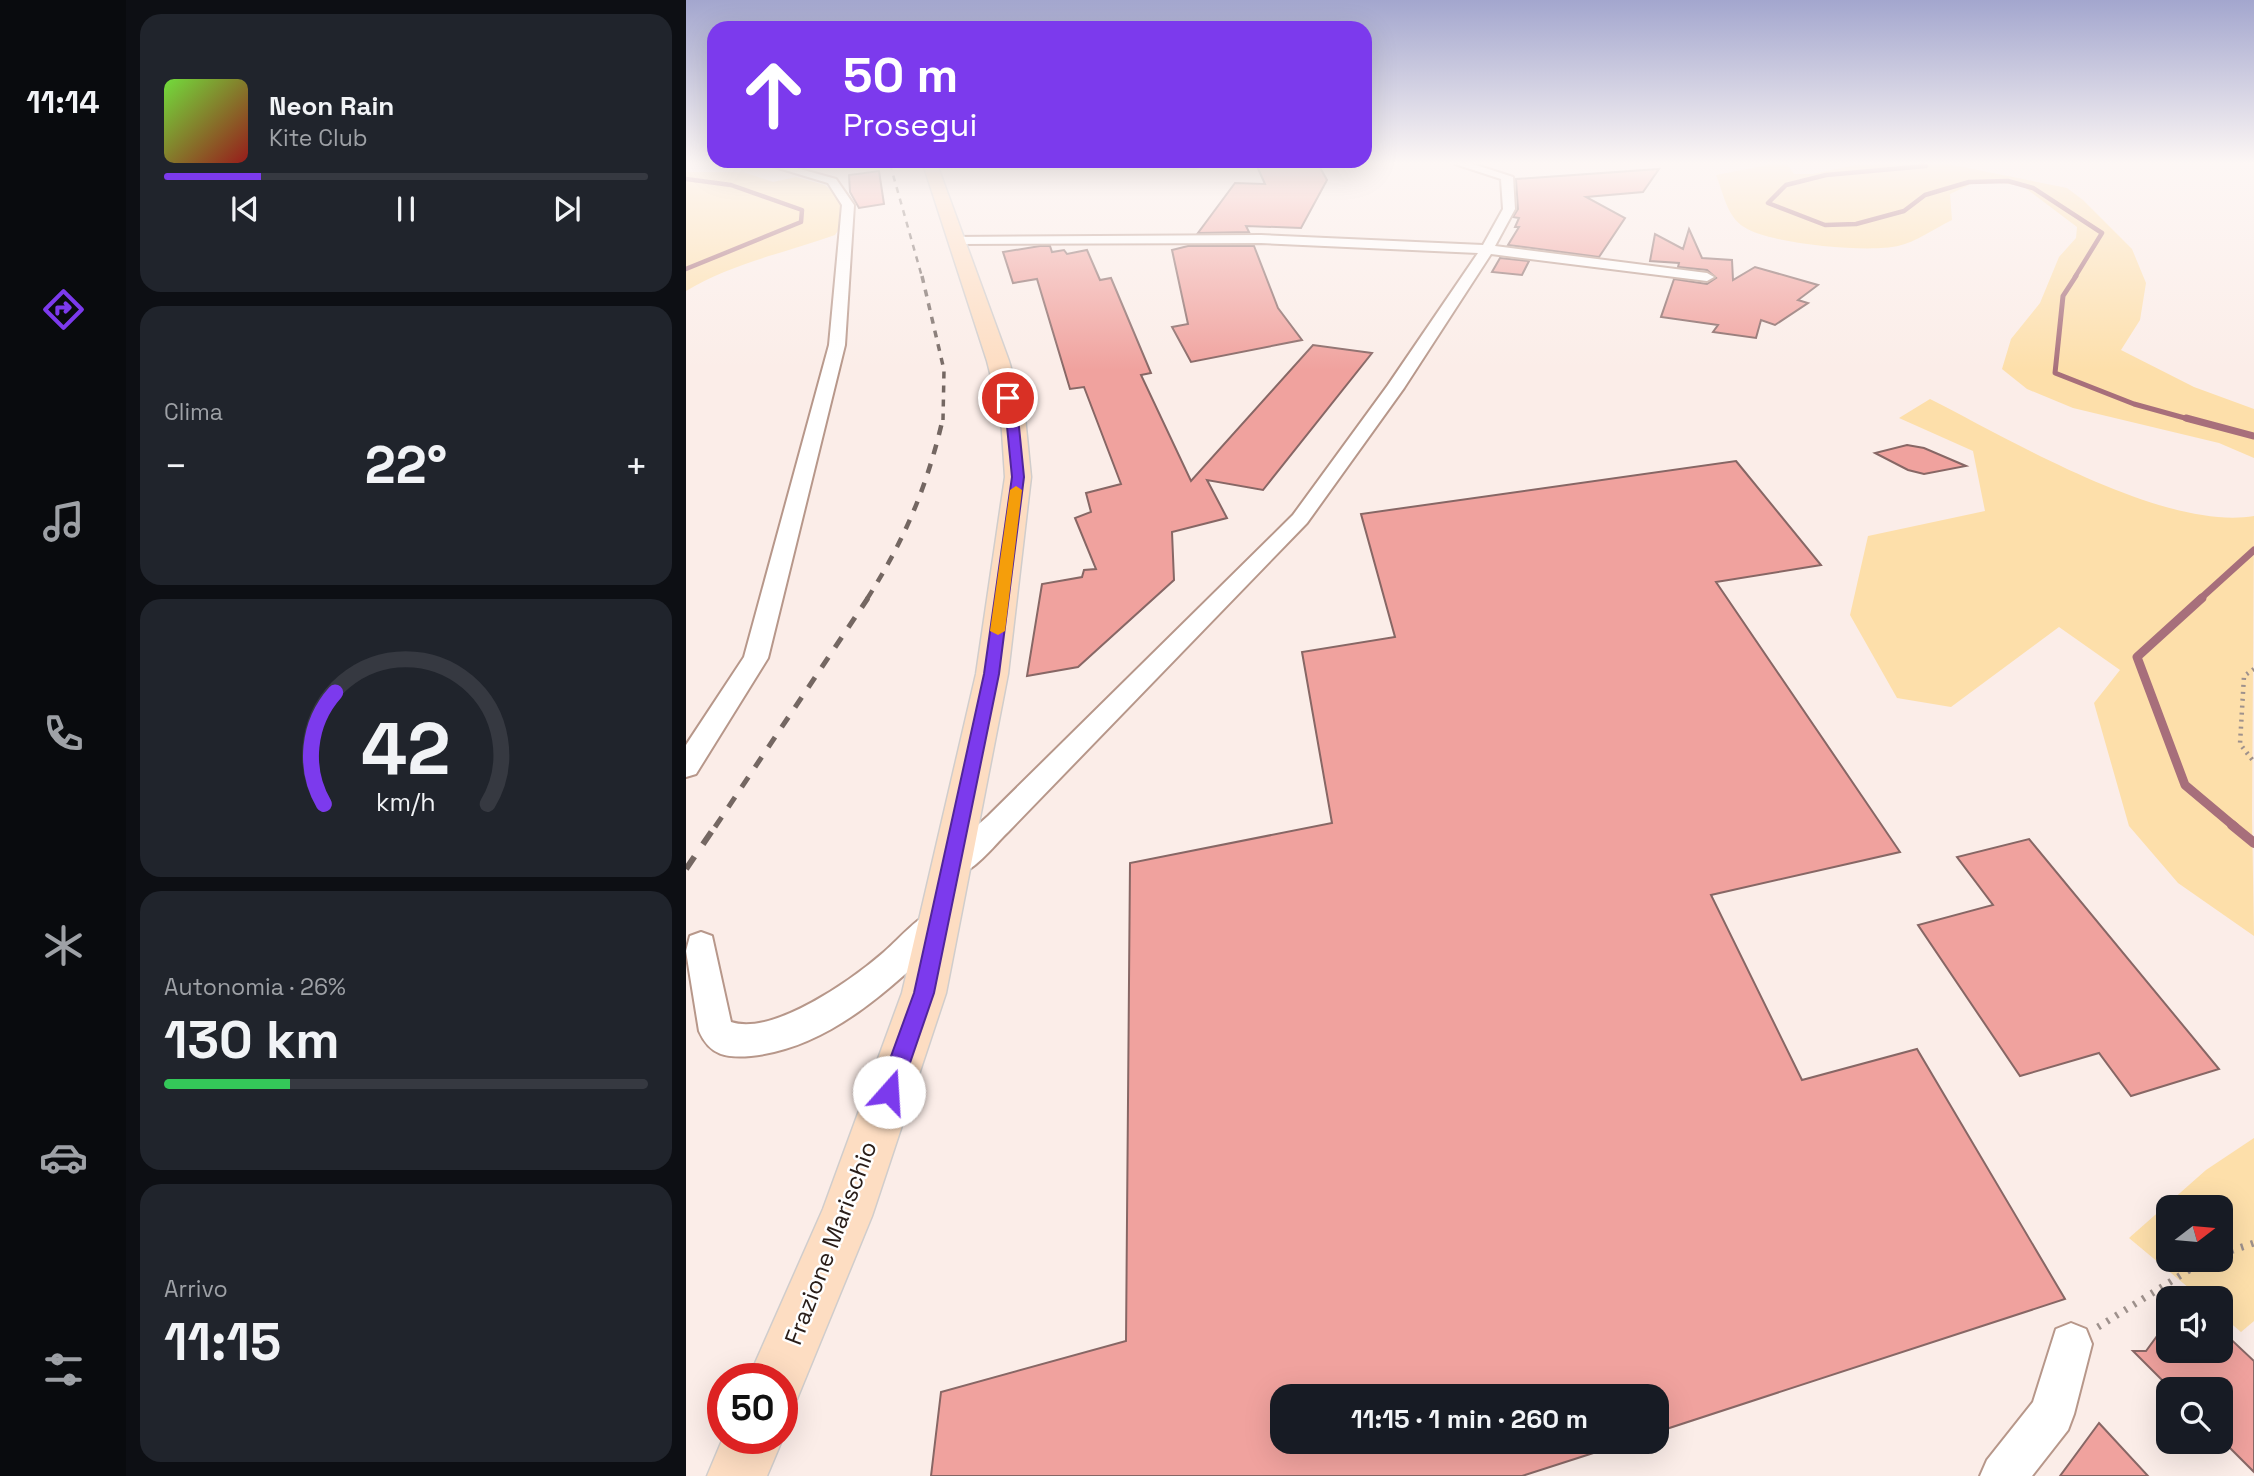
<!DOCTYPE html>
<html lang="it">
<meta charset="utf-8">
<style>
body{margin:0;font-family:"Space Grotesk",sans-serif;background:#20242c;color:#f1f3f6;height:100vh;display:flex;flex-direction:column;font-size:26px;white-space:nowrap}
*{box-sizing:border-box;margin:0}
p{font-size:23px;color:#9ea1a6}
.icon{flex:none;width:38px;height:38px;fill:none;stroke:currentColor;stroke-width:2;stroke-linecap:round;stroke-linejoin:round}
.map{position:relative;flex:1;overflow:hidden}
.panel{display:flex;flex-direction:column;gap:14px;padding:14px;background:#0d0f14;width:560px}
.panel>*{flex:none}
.guide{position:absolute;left:21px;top:21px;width:665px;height:147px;border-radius:21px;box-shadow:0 7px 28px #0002;background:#7c3aed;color:#fff;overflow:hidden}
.needle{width:46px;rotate:74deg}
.buttons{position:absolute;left:1470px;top:1195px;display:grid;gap:14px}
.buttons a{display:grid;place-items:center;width:77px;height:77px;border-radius:14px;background:#171b24;box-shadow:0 7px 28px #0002;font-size:35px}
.speed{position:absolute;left:21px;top:1363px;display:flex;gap:14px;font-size:35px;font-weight:700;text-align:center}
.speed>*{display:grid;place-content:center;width:91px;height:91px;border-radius:50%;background:#171b24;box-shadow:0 7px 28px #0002;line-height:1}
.speed .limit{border:10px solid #d22;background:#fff;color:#111}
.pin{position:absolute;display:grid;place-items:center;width:60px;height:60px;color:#fff;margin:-30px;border:4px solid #fff;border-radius:50%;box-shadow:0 2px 7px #0007}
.me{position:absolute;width:77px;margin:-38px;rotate:19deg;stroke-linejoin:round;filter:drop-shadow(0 0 5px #0008)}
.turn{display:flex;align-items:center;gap:24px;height:147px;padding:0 21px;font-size:32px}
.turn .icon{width:91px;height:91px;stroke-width:2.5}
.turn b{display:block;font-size:49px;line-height:60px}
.big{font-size:52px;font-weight:700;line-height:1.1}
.panel .widget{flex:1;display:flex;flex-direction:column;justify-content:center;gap:10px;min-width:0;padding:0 24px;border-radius:21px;background:#20242c}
.panel .dial{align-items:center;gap:0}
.dial svg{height:182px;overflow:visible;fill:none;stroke:#363941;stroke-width:7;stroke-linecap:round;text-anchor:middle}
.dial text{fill:#f1f3f6;stroke:none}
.song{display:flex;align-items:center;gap:21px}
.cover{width:84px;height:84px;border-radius:10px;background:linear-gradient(135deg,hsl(100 70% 55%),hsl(0 70% 35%))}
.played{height:7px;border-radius:4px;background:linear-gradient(90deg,#7c3aed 20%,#363941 20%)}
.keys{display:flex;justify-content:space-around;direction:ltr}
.heat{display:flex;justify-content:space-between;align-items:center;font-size:38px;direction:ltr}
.charge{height:10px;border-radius:5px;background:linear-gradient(90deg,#34c759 26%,#363941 0)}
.trip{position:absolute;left:584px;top:1384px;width:399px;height:70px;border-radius:21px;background:#171b24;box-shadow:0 7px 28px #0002;font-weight:700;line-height:70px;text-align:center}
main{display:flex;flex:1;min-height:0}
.dock{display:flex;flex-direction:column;width:126px;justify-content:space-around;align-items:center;background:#090b0e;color:#9ea1a6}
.dock .icon{width:49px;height:49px}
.dock .on{color:#7c3aed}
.dock b{font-size:32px;color:#f1f3f6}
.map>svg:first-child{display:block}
.green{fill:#fddfaa;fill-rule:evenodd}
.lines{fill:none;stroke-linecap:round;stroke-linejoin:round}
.stream-far4{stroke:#a76f7b;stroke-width:4.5}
.stream-far3{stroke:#a76f7b;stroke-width:5}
.stream-far2{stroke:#a76f7b;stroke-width:7}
.stream-far1{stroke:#a76f7b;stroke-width:9}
.stream{stroke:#a76f7b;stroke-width:10}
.building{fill:#f0a29e;stroke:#876765;stroke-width:2}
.minor-casing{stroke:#b7978a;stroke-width:4}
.major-casing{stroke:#d0cdcc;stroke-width:3}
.path-far1{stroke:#9e918c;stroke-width:4.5;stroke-dasharray:2 5;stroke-linecap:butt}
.path{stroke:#9e918c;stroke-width:7;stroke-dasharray:2.5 8;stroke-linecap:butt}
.minor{fill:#fff;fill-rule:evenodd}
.major{fill:#fdddc2;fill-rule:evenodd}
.rail-far4{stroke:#746762;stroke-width:2.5;stroke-dasharray:6 6;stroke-linecap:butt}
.rail-far3{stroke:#746762;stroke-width:3.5;stroke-dasharray:7 7;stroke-linecap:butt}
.rail-far2{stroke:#746762;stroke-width:4.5;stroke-dasharray:10 10;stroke-linecap:butt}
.rail-far1{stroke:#746762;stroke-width:5;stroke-dasharray:12 12;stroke-linecap:butt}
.rail{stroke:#746762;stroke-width:6;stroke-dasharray:15 15;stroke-linecap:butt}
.route{fill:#7c3aed;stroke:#51269a;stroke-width:2}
.slow{fill:#f59e0b}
.labels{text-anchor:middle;stroke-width:5;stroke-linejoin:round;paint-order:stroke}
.near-street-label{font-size:24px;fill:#291d18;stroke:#fff}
</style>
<main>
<nav class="dock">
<b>11:14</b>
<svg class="icon on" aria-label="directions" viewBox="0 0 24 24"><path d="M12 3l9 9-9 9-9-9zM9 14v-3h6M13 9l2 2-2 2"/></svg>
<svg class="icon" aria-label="music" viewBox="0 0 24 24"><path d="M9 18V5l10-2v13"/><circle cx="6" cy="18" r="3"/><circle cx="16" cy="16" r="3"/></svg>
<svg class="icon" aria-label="phone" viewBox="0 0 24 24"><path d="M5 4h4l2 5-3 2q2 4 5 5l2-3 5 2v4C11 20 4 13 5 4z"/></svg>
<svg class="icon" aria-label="climate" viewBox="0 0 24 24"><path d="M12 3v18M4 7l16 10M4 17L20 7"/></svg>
<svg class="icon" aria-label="car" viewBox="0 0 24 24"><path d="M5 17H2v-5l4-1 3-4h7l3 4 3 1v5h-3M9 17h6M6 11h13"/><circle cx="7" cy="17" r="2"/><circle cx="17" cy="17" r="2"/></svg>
<svg class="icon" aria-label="filters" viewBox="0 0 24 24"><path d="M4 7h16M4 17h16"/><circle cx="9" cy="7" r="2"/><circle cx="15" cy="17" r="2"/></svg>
</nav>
<section class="panel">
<div class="widget">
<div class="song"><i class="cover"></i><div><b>Neon Rain</b><p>Kite Club</p></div></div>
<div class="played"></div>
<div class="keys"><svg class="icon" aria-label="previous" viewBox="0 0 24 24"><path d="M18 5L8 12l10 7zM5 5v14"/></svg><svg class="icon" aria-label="pause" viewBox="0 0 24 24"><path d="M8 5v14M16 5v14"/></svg><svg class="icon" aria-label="next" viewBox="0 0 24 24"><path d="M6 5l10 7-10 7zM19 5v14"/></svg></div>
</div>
<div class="widget"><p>Clima</p>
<div class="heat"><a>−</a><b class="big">22°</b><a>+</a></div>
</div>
<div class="widget dial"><svg viewBox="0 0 100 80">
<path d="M14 69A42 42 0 1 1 86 69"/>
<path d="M14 69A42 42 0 0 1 19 20" stroke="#7c3aed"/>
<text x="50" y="56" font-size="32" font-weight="700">42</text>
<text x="50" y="72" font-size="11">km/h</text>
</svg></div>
<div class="widget"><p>Autonomia · 26%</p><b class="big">130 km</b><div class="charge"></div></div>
<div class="widget"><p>Arrivo</p><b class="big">11:15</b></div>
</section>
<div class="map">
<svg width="1568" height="1476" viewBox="0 0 1568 1476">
<rect width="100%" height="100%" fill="#fbede8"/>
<!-- green -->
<g class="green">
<path d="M1087 164H1101L1108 174H1127L1169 165 1262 164 1381 188 1397 200 1446 249 1460 283 1454 320 1435 350 1508 387 1568 409V458L1533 443 1387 408 1341 389 1316 369 1325 339 1354 303 1373 257 1390 238 1391 227 1338 187 1313 182 1285 184 1264 194 1266 220C1249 228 1230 242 1212 246 1182 253 1083 244 1058 227 1041 217 1037 192 1030 175Z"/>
<path d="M0 172H57L87 182 110 177 139 185 157 200 156 225 149 235C99 253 46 263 0 291Z"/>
<path d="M1244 399C1325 440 1478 531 1568 516L1566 817 1568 936 1492 883 1443 826 1408 703 1434 670 1373 627 1265 707 1211 698 1164 615 1182 536 1299 511 1287 451 1213 418Z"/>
<path d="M1568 1138V1321L1555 1332 1535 1315V1298H1515L1443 1238 1520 1170ZM1482 1208H1535V1260H1482Z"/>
</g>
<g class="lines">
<!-- stream-far4 -->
<g class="stream-far4">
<polyline points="1235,164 1240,166 1140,175 1100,185 1082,203 1139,225 1170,224 1218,211 1239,195 1283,182 1322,181 1347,188 1416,233 1389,277"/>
<polyline points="0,179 45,185 116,210 115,222 0,269"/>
</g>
<!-- stream-far3 -->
<polyline class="stream-far3" points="1390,276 1377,296 1369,373 1448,404 1506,420"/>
<!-- stream-far2 -->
<g class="stream-far2">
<polyline points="1500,418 1568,436"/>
<polyline points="1514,599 1568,550"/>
</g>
<!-- stream-far1 -->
<polyline class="stream-far1" points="1516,598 1451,657 1499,785 1549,827"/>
<!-- stream -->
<polyline class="stream" points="1546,825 1568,843"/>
</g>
<!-- building -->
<g class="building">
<polygon points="570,164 632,164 641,180 615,228 560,226 563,232 512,233 549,183 579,184"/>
<polygon points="973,169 957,192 900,197 939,218 913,257 822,245 833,227 829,227 833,218 827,217 832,209 830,179"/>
<polygon points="193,171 198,204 173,208 164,192 163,175"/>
<polygon points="1003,229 1016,258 1046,260 1047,280 1069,267 1132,285 1112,300 1122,303 1089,325 1075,320 1070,338 1027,332 1032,325 975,317 988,279 1021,284 1030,278 1021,270 992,267 993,263 964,261 969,234 997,249"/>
<polygon points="354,246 364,246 366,252 378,250 381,254 401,250 414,280 425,278 465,373 455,375 505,481 627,345 686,353 577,490 521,480 541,518 486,532 488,580 392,667 341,676 356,584 396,577 398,570 410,569 389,518 405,512 400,493 435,484 398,387 384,389 351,279 327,283 317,252"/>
<polygon points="502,246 568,246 592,308 616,340 505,362 486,327 502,324 486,250"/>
<polygon points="814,258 843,261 836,275 806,272"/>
<polygon points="1221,445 1238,448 1280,466 1238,474 1222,470 1189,453"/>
<polygon points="1050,461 1135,565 1030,582 1214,852 1025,895 1116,1080 1231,1049 1379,1299 971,1432 971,1396 597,1396 597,1442 925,1442 926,1447 836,1476 245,1476 255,1392 440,1341 444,863 646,823 616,652 709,637 675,514"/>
<polygon points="1343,839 1533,1069 1445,1096 1413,1053 1334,1076 1232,925 1307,905 1271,857"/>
<polygon points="1482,1321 1482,1351 1535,1351 1535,1330 1568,1361 1568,1472 1535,1439 1535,1390 1486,1390 1447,1351 1460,1351"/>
<polygon points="1413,1423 1462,1476 1374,1476"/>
</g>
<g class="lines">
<!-- minor casing -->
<g class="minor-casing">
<g id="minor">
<polygon points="79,164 96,164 150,179 168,205 159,345 82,658 10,774 0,777 0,745 58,657 143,345 156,205 142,183"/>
<polygon points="240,164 514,164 515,165 509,168 245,168"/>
<path d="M769 164H787L827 177 829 209 809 246 1021 273 1028 277 1021 281 805 254 718 388 621 523 322 832C305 848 281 883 257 874L252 865 257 856 302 816 607 515 702 385 792 253 575 243 270 244 263 240 265 237 575 235 797 245 817 209 815 179Z"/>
<path d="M253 908 264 912 269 922 264 932C210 984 145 1048 65 1056 41 1058 24 1056 13 1031L0 951 4 936 15 932 26 936 45 1022C88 1036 167 979 198 952 215 937 232 916 253 908Z"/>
<polygon points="1385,1323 1400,1329 1406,1344 1388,1414 1382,1430 1346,1476 1294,1476 1301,1460 1347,1402 1370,1329"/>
</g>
</g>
<!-- major casing -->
<g class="major-casing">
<g id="major">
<polygon points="237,164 251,164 323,361 339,417 345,477 322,674 260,993 186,1216 111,1399 96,1406 96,1379 62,1379 137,1209 216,993 290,674 319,477 315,417 301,361"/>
<polygon points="37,1438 96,1437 97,1438 81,1476 21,1476"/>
</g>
</g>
<!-- path-far1 -->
<polyline class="path-far1" points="1568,669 1558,676 1554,744 1568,762"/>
<!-- path -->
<g class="path">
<polyline points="1535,1254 1568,1243"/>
<polyline points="1412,1327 1519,1260"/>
</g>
<!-- minor -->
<use href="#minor" class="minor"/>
<!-- major -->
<use href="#major" class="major"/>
<!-- rail-far4 -->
<polyline class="rail-far4" points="204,164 236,277"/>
<!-- rail-far3 -->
<polyline class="rail-far3" points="236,276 258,370 257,420"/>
<!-- rail-far2 -->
<path class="rail-far2" d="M181 599C219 539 241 487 257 418"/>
<!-- rail-far1 -->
<polyline class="rail-far1" points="29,827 182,598"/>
<!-- rail -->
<polyline class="rail" points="0,869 30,825"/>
</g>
<!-- sky -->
<linearGradient id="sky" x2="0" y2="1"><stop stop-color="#a3a6ce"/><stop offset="0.44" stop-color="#fdf7f5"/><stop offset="1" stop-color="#fdf7f5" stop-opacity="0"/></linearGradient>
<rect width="1568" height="370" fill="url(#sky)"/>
<!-- route -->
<polygon class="route" points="318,396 327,398 332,417 338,477 313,674 248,993 214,1092 211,1100 203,1103 195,1100 192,1092 228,993 298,674 326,477"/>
<!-- slow -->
<polygon class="slow" points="330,486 336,490 319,631 312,635 304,631 324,490"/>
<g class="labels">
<!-- near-street labels -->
<g class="near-street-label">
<text transform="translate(145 1243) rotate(-69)" y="8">Frazione Marischio</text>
</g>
</g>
</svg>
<div class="buttons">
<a><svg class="needle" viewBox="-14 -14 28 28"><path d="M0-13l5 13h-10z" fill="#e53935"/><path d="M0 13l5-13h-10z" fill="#9ea1a6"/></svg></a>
<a><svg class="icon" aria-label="sound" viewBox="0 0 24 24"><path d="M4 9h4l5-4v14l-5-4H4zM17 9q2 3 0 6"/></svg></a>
<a><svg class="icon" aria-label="search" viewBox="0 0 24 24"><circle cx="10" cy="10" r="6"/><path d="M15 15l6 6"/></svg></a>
</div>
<div class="speed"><div class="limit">50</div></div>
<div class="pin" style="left:322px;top:398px;background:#d93025"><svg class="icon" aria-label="arrive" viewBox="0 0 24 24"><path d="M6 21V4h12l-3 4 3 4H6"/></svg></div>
<svg class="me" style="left:203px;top:1092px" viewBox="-20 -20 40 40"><circle r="19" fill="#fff"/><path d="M0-13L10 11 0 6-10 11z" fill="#7c3aed"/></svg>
<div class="trip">11:15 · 1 min · 260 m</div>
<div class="guide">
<div class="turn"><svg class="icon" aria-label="ahead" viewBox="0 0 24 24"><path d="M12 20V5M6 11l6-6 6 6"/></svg><div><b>50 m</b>Prosegui</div></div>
</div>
</div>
</main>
